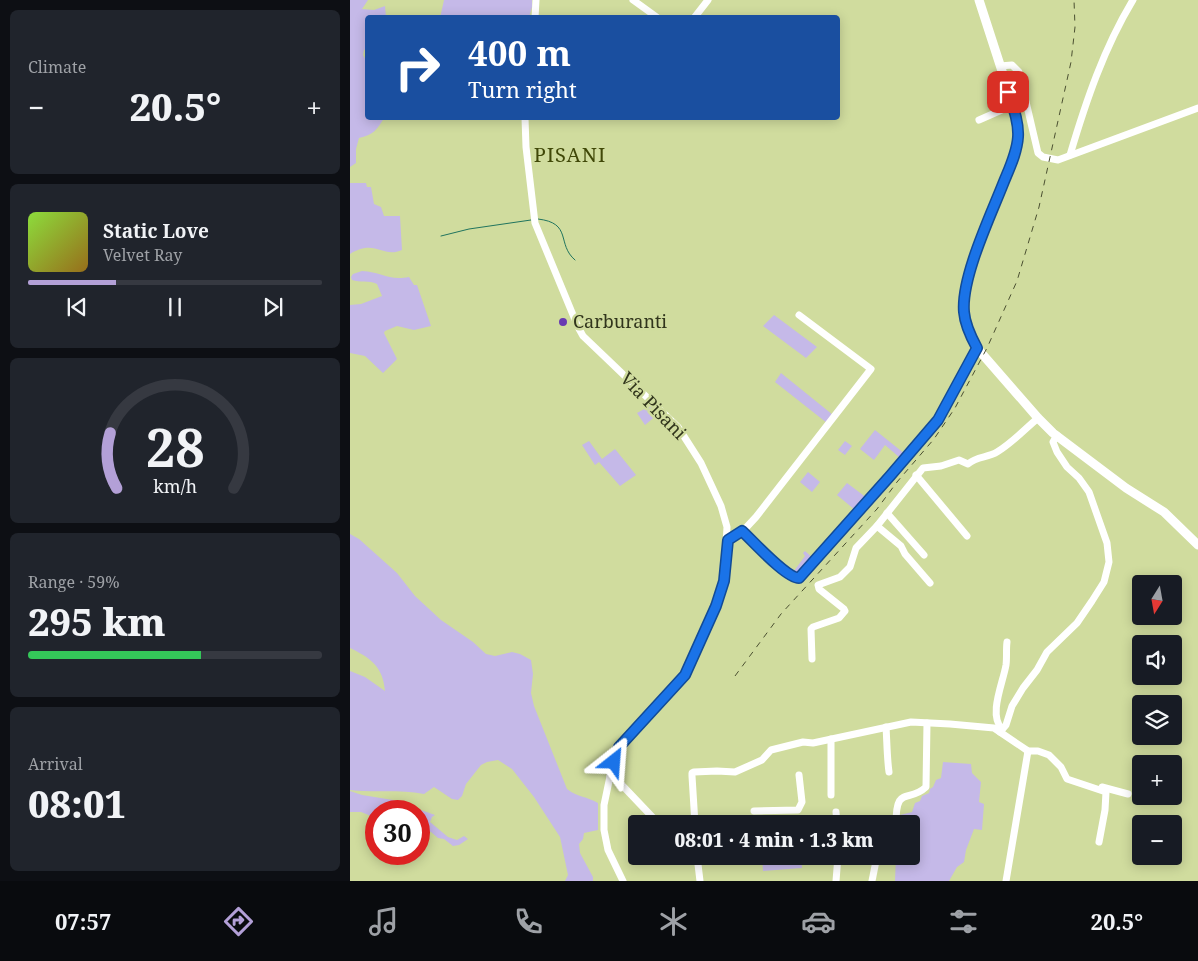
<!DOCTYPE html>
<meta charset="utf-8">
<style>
body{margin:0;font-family:"Noto Serif",serif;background:#20242c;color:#f1f3f6;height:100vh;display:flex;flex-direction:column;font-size:19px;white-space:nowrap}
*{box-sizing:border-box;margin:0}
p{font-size:16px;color:#9ea1a6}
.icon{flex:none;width:28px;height:28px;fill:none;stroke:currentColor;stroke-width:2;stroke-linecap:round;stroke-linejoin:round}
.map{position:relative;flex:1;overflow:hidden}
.side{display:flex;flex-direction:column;gap:10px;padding:10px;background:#0d0f14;width:350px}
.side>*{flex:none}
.guide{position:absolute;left:15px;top:15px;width:475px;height:105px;border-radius:5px;box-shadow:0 2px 12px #0003;background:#1a4fa0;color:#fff;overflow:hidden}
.needle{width:32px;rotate:191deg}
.fabs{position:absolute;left:782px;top:575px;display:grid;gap:10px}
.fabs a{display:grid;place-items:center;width:50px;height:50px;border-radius:5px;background:#171b24;box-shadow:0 2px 12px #0003;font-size:25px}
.speed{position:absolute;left:15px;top:800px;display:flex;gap:10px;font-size:25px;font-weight:700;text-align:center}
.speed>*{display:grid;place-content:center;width:65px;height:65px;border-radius:50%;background:#171b24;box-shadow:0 2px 12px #0003;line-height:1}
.speed .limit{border:8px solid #d22;background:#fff;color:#111}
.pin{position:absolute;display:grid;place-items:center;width:42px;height:42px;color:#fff;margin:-21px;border-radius:10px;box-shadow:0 2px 8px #0006}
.me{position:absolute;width:55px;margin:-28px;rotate:28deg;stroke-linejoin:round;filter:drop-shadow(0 0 4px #0008)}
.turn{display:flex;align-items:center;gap:18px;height:105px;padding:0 20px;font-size:22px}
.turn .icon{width:65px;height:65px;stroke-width:2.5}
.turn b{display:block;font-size:35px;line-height:42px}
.big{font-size:38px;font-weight:800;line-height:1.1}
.side .tile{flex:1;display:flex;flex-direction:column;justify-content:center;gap:8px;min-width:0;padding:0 18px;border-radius:8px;background:#20242c}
.side .dial{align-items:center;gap:0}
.dial svg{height:130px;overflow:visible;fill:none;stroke:#363941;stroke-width:7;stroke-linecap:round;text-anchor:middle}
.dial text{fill:#f1f3f6;stroke:none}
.song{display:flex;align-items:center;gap:15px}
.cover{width:60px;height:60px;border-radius:8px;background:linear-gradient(135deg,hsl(90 70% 55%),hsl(40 70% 35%))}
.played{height:5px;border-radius:2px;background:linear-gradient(90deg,#b3a0d7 30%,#363941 30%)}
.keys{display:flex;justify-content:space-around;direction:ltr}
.heat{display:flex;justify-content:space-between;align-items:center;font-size:28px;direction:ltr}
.charge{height:8px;border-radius:4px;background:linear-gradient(90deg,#34c759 59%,#363941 0)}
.trip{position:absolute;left:278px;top:815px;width:292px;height:50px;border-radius:5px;background:#171b24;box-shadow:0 2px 12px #0003;font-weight:800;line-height:50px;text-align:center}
.tab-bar{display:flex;height:80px;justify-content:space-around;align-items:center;background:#090b0e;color:#9ea1a6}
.tab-bar .icon{width:35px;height:35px}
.tab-bar .on{color:#b3a0d7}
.tab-bar b{font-size:22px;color:#f1f3f6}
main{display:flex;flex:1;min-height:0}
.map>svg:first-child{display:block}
.green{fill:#c5b9e8}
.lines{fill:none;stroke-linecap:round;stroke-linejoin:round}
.stream{stroke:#20745e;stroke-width:1}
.minor{stroke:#fff;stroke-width:7}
.major{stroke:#fff;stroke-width:9}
.rail{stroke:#4b5031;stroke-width:1;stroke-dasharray:6 6;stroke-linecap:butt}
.route-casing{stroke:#114b97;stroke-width:12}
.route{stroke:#1a73e8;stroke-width:9}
.poi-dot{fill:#683ab2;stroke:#d0dc9e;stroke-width:2}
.labels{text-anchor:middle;stroke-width:5;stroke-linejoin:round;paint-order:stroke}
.poi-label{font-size:18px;fill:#31351c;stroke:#d0dc9e;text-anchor:start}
.street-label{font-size:18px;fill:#31351c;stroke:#d0dc9e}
.quarter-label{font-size:20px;letter-spacing:1px;fill:#404808;stroke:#d0dc9e}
</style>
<main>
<section class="side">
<div class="tile"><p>Climate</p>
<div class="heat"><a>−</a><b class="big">20.5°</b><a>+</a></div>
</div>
<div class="tile">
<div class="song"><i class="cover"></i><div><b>Static Love</b><p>Velvet Ray</p></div></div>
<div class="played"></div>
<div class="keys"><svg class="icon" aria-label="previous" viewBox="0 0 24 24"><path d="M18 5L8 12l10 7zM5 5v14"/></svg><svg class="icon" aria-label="pause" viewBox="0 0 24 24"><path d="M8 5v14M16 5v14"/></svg><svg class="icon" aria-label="next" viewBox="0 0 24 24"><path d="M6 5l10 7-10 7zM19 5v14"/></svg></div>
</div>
<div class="tile dial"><svg viewBox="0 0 100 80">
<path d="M14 69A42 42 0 1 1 86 69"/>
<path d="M14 69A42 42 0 0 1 10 35" stroke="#b3a0d7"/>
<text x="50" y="56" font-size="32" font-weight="700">28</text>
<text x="50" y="72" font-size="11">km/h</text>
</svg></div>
<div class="tile"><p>Range · 59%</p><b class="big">295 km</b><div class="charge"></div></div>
<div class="tile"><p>Arrival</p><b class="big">08:01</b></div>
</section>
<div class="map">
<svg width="848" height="881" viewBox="0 0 848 881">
<rect width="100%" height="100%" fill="#d0dc9e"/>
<!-- green -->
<g class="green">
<path d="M0 0H18L12 9 24 10 35 6 36 17 18 18 17 48 14 50 13 55 17 62 18 118H34C27 130 23 135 9 138L6 149V163L0 167Z"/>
<polygon points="94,0 182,0 182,7 179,17 90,18"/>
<path d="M0 183H16L17 187H21L24 204 31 207 34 216H50L52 250C32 259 26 238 0 254Z"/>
<path d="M12 271C32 272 38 281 59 277L64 285H67L81 326 64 330 47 326 35 331 34 333 47 359 33 373 15 356 0 353V305L11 304 32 296 27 284C19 280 10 283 2 280L1 277 3 274Z"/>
<polygon points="424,315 467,347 456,358 413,326"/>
<polygon points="431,373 483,415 477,423 425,382"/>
<polygon points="300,406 308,414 295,425 287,413"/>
<polygon points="525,430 555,454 549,457 535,445 524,460 510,449"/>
<polygon points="239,441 252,459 265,449 286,475 270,486 249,462 245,465 232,445"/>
<polygon points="495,441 502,446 495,455 488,450"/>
<polygon points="458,472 470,482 462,492 450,482"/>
<polygon points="497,483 517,498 505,510 487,495"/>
<path d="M0 534 9 539 47 573 65 596 91 620 123 642 136 654 145 656 162 652 170 654 181 660 183 674 181 693 184 706 217 789C229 798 236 796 248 803V830L234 833 233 839 229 844 230 853 243 877V881H215L218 875 210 837 184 797 162 769 148 760 137 762 131 765 116 784 112 796 108 800 102 799 84 787 74 794C49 789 25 793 0 790V671L15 677 35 691C33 667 21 658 0 648Z"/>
<polygon points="455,551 464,559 449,577 441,575 455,556 453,553"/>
<polygon points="593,762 621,764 622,773 631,782 629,802 634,804 632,830 624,829 616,850 614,862 607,867 599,881 545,881 546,856 561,856 561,824 548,824 550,815 562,812 565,803 570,801 572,796 579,793 580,789 583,787 586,780 591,778"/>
<polygon points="0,791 12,795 43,800 85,815 82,817 80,822 98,837 107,840 114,836 118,839 109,845 103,846 94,839 88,838 81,832 69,829 69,811 26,811 26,818 11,812 0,812"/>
<polygon points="412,856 451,856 452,868 413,871"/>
</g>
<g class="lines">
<!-- stream -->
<g class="stream">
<path d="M188 219C223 223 206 244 225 260"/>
<polyline points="91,236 119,229 181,220"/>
</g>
<!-- minor -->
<g class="minor">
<polyline points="283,0 308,18"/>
<polyline points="185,18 186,0"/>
<polyline points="344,18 358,0"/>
<polyline points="650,66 662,65 669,72 688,153 693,157 708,160 848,108"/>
<polyline points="175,118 176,147 185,223 228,327 233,336 255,357 328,427 351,463 371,506 377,527 374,581 367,606 335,675 269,747 263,762 254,805 254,830 258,850 273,881"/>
<polyline points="629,120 663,105"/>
<path d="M720 155C736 101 754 48 783 0"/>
<polyline points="566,475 617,536"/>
<polyline points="537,513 574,555"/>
<polyline points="527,526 551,546 555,554 580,583"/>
<polyline points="393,531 406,517 521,369 449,315"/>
<polyline points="378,540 393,531 442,576 447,579 450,577 588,419 627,348"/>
<path d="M462 659 461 629 463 627 489 618 495 611 494 609 469 589 468 585 490 577 500 567 506 548 527 526 573 468 591 466 609 460 618 464C627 456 637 458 647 452 662 443 675 429 688 418"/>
<path d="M536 727C537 742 537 758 539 772"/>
<path d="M652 729C638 715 653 683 656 665 657 658 656 649 657 642"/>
<polyline points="650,732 656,725 662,706 673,688 687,670 697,652 727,623 742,601 754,582 759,562 757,543 739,492 729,478 717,467 707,452 703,442 707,435"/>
<polyline points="481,739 481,795"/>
<polyline points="260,776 270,783 309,824"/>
<polyline points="752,787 778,794"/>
<polyline points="404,811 448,810 452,802 449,775"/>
<polyline points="486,812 487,824"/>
<polyline points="345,824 342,776 342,773 344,772 367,771 385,772 412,760 421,750 453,742 463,743 561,722 600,724 644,728 678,751 688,751 699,755 711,767 717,779 756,792 755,810 749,842"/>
<path d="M546 824C546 784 558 804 576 787L577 723"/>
<polyline points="347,856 350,881"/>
<polyline points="486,881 488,856"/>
<polyline points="522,881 527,856"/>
<polyline points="656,881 678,751"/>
</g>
<!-- major -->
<polyline class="major" points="629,0 663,105 668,126 668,143 665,153 635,228 616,284 614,312 619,334 627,348 688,418 703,433 776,488 814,512 848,545"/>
<!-- rail -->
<polyline class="rail" points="385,676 431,614 527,509 547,482 584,439 605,408 637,348 667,281 689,207 721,62 725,27 724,0"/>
</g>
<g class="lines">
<!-- route casing -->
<g class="route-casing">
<path id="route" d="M264 762 269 747 335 675 366 606 374 581 378 540 392 531C403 541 436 578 449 578L540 476 588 420 627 348C621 337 615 325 614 312 611 278 640 217 653 184 659 169 667 153 668 137 669 122 663 107 658 92"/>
</g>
<!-- route -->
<use href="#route" class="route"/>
</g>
<!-- markers -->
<circle class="poi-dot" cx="213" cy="322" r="5"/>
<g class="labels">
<!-- poi labels -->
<g class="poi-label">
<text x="223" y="328">Carburanti</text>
</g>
<!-- street labels -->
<g class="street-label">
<text transform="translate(303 406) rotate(46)" y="6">Via Pisani</text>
</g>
<!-- quarter labels -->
<g class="quarter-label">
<text x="220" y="162">PISANI</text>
</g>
</g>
</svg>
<div class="fabs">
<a><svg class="needle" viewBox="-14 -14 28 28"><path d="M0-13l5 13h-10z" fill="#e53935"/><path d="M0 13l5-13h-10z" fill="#9ea1a6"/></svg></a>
<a><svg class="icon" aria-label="sound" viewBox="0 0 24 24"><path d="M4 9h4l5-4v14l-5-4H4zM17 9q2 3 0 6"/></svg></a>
<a><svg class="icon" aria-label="layers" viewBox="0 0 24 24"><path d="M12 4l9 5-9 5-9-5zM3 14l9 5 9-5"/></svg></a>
<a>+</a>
<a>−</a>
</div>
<div class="speed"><div class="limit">30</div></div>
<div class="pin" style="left:658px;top:92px;background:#d93025"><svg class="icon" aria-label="arrive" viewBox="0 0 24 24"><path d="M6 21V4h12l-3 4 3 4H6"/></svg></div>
<svg class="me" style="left:264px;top:762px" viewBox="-20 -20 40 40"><path d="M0-17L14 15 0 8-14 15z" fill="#1a73e8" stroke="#fff" stroke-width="4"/></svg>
<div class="trip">08:01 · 4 min · 1.3 km</div>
<div class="guide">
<div class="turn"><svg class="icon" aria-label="right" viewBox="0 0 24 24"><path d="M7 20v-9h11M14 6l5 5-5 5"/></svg><div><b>400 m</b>Turn right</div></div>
</div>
</div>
</main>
<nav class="tab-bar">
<b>07:57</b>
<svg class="icon on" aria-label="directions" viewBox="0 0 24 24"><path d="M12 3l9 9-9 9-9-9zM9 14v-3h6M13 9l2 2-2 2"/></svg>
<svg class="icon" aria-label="music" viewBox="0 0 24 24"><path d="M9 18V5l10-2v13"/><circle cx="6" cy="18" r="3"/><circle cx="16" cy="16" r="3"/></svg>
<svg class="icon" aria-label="phone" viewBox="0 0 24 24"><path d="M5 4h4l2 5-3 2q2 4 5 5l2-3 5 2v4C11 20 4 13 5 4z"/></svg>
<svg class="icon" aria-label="climate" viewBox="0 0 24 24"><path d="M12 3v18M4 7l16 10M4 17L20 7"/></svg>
<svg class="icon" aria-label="car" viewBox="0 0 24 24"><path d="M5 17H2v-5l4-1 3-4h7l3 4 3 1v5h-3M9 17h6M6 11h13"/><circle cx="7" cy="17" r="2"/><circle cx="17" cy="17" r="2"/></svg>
<svg class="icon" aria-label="filters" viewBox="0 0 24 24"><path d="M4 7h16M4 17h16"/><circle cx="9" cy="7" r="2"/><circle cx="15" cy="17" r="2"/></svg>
<b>20.5°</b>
</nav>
